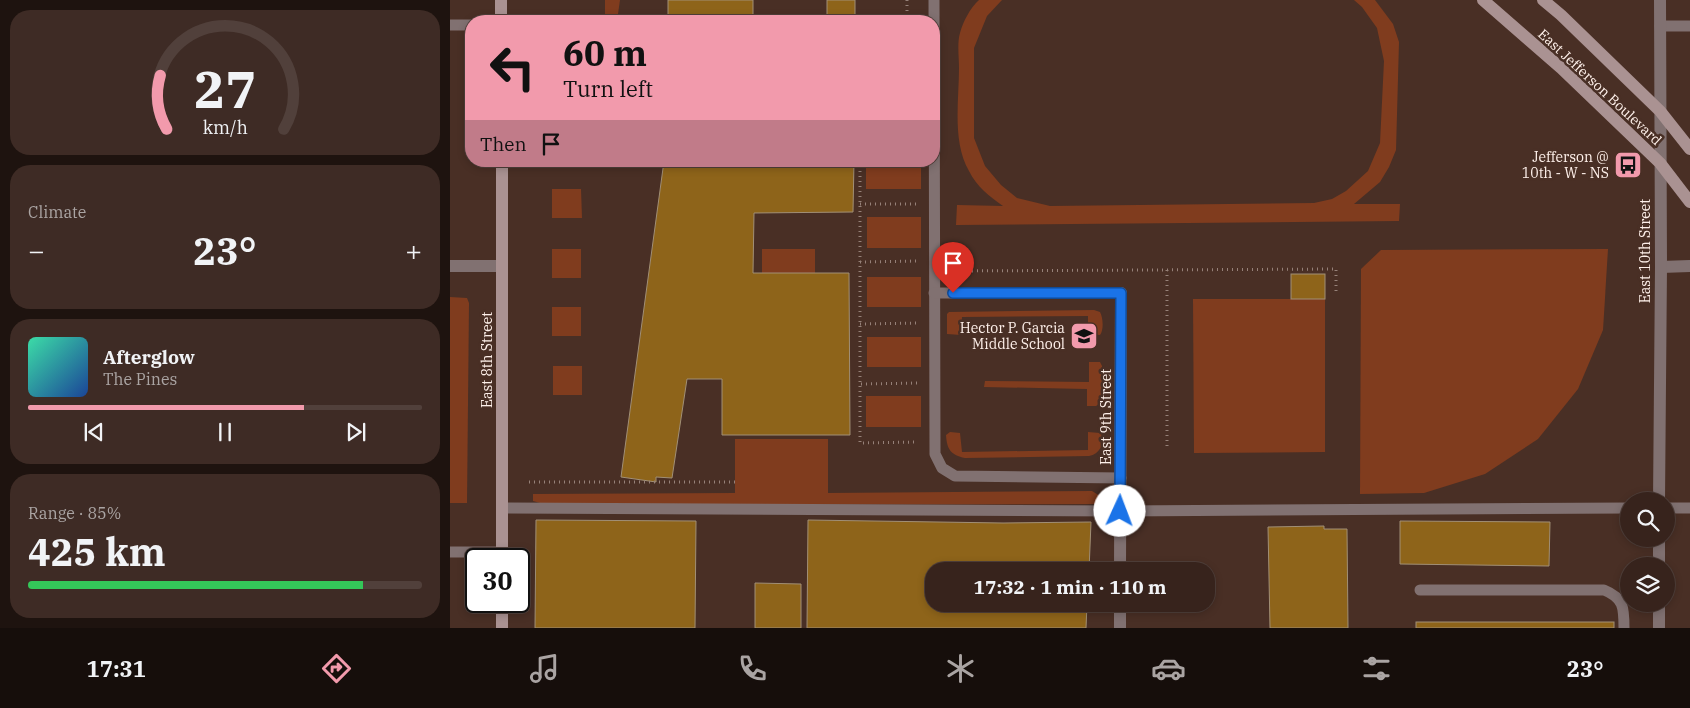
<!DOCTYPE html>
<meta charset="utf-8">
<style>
body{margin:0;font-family:"IBM Plex Serif",serif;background:#3e2b25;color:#f1f3f6;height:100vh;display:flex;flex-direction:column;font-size:19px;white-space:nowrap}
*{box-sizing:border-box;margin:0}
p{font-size:16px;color:#aaa4a3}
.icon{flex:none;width:28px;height:28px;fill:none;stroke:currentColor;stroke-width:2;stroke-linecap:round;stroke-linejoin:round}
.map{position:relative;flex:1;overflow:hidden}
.side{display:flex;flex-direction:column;gap:10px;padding:10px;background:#1e130f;width:450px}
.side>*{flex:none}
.guide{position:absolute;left:15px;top:15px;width:475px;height:152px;border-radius:20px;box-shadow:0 2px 8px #0003,0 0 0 1px #51403b;background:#f29aac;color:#111;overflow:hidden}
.fabs{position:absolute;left:1170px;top:492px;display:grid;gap:10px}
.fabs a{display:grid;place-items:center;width:55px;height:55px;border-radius:50%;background:#37231c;box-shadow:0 2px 8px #0003,0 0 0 1px #51403b;font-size:25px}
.speed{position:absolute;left:15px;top:548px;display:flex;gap:10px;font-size:25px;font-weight:700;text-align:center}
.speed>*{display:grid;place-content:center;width:65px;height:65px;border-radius:50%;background:#37231c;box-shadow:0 2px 8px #0003,0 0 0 1px #51403b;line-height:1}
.speed .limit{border:2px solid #111;border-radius:8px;background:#fff;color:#111}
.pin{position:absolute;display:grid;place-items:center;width:42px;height:42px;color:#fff;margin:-51px -21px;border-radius:50% 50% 50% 0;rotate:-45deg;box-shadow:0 0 5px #0007}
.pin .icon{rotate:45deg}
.me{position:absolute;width:55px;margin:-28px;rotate:2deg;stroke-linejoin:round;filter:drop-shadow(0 0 4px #0008)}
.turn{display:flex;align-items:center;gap:18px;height:105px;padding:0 15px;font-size:22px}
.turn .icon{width:65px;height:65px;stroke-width:2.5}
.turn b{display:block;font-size:35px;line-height:42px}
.then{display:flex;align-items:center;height:48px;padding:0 15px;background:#0003;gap:10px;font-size:19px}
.big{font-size:38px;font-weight:700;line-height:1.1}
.side .card{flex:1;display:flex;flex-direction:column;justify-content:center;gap:8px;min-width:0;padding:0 18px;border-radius:20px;background:#3e2b25}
.side .dial{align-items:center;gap:0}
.dial svg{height:130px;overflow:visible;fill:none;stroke:#51403b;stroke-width:7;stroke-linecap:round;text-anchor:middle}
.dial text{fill:#f1f3f6;stroke:none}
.song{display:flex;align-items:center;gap:15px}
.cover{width:60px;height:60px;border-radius:8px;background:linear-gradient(135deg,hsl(160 70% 55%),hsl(220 70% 35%))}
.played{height:5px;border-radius:2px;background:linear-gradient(90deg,#f29aac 70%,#51403b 70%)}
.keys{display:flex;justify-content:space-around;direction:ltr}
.heat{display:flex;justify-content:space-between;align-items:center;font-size:28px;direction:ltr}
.charge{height:8px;border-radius:4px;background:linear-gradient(90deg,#34c759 85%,#51403b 0)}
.trip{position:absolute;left:475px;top:562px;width:290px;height:50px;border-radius:20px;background:#37231c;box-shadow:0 2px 8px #0003,0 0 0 1px #51403b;font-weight:700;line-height:50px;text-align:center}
.tabs{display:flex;height:80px;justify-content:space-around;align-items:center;background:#160e0b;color:#aaa4a3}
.tabs .icon{width:35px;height:35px}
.tabs .selected{color:#f29aac}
.tabs b{font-size:22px;color:#f1f3f6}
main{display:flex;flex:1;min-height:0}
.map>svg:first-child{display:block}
.green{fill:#803c1e}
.building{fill:#8e641a;stroke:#a18f76}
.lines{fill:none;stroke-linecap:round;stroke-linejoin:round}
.path{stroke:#968179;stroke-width:3;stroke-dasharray:1 4;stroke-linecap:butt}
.service{stroke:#817171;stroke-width:11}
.minor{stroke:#817171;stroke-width:12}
.secondary{stroke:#aa9292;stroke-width:12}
.route-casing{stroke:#114b97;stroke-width:12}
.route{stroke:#1a73e8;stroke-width:9}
.labels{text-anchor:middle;stroke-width:5;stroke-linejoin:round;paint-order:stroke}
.street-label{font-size:14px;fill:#fef0ea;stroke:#492f25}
.poi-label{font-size:14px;fill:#fef0ea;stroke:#492f25;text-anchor:end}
</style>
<main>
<section class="side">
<div class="card dial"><svg viewBox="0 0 100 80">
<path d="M14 69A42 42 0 1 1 86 69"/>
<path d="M14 69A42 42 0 0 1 10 36" stroke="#f29aac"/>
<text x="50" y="56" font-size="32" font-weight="700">27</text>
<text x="50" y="72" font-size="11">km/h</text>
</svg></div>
<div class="card"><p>Climate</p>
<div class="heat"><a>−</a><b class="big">23°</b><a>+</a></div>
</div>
<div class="card">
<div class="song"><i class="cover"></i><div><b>Afterglow</b><p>The Pines</p></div></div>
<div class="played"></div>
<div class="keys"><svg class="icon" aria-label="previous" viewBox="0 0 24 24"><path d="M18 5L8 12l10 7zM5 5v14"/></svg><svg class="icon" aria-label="pause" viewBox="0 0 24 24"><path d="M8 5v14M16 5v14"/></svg><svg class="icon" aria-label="next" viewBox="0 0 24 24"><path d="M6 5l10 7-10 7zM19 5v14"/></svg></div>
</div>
<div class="card"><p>Range · 85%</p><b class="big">425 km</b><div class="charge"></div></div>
</section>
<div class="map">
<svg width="1240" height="628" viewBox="0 0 1240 628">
<rect width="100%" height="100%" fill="#492f25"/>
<!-- green -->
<g class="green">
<polygon points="155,0 170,0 167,21 155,21"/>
<path d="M529 0H552L537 16 524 48V138L535 166 551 185 567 198 600 206 864 203 882 199 896 191 918 171 930 143 934 61 927 28 912 7 904 0H925L943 24 949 42 946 150 939 167 930 182 904 204H950L949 221 506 225 507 205 553 206C539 196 527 187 519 171 502 141 509 101 509 68 509 57 507 43 510 33 513 22 520 8 529 0Z"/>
<rect x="416" y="161" width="55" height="28"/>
<polygon points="102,189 131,189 132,218 102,218"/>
<rect x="417" y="217" width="54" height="31"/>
<rect x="102" y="249" width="29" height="29"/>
<rect x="312" y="249" width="53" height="24"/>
<polygon points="1158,249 1153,330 1128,389 1088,439 1035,474 974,493 910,494 911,269 931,250"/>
<rect x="417" y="277" width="54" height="30"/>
<polygon points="0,297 17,298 19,303 17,503 0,503"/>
<polygon points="743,299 875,299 875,452 744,453"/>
<rect x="102" y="307" width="29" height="29"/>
<path d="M644 310 650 312C653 317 654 330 650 335L638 334V316L512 317 511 335 497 334V314L499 312Z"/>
<rect x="417" y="337" width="54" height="30"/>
<polygon points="639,362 650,362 652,366 652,402 646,406 637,406 637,389 534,387 535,381 639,382"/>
<rect x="103" y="366" width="29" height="29"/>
<rect x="416" y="396" width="55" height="31"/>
<path d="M500 432 510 433 512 452 638 450V432L650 433 653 435C653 445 650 454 639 456L515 458C501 455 497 450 496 435Z"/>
<polygon points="285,439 378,439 378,493 642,491 650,496 653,504 97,505 83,501 83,494 285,493"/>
</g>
<!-- building -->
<g class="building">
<polygon points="218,0 303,0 303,16 377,16 377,0 405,0 405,21 218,21"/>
<polygon points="214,161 404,161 403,212 304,213 303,273 399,273 400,435 272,435 272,379 237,379 222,478 206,477 206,482 171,477"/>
<rect x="841" y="274" width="34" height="25"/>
<polygon points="86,520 246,521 245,628 85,628"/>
<polygon points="358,520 553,523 641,522 639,571 484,571 484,604 637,604 636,628 357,628"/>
<polygon points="950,521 1100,522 1099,566 950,564"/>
<polygon points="874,526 874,529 897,529 898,628 820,628 818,527"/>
<polygon points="305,583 351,584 351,628 305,628"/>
<rect x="966" y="622" width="198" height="6"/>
</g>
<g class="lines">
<!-- path -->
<g class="path">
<polyline points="457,0 457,21"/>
<polyline points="410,161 410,443 468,442"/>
<polyline points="410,204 467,204"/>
<polyline points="410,262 468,261"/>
<polyline points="717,270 717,449"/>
<polyline points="502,271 886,269 886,292"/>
<polyline points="410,324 469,323"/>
<polyline points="411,384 469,383"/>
<polyline points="79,482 285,482"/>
</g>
<!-- service -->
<g class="service">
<polyline points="484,0 485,454 492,468 505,476 671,478"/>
<polyline points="0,25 21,25"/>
<polyline points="1210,26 1240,26"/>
<polyline points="484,293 671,293"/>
<polyline points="52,508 670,511 1179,508"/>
<polyline points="1216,508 1240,508"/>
<polyline points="0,552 52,552"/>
<path d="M970 590H1154C1174 598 1174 608 1174 628"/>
</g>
<!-- minor -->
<g class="minor">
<polyline points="0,266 52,266"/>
<polyline points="1211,267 1240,266"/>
<polyline points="1209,501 1211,267 1210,0"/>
<polyline points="1209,539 1209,566"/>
<polyline points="670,571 671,293"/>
<polyline points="670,604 670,628"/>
<polyline points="1209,604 1209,628"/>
</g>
<!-- secondary -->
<g class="secondary">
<polyline points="1033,0 1111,68 1210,163 1240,202"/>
<polyline points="1093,0 1111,15 1210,111 1240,149"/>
<polyline points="51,21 51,0"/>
<polyline points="52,161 52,559"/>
<polyline points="52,601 52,628"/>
</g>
</g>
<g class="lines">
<!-- route casing -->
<g class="route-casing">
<polyline id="route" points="503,293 671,293 670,511"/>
</g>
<!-- route -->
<use href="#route" class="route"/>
</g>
<!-- icons -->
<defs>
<g id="bus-square" transform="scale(1.4375)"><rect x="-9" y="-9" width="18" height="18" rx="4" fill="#f29aac" stroke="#492f25"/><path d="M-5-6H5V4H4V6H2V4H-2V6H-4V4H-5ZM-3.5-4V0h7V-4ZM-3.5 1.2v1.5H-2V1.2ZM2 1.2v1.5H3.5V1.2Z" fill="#111"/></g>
<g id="school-square" transform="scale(1.4375)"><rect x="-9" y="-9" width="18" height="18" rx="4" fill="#f29aac" stroke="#492f25"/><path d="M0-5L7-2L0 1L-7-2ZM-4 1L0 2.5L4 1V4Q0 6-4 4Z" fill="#111"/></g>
</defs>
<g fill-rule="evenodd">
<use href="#bus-square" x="1178" y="165"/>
<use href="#school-square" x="634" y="336"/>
</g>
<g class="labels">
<!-- street labels -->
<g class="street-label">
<text transform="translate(1150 87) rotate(43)" y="5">East Jefferson Boulevard</text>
<text transform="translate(1195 251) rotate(-90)" y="5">East 10th Street</text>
<text transform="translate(37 360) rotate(-90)" y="5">East 8th Street</text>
<text transform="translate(656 417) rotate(-90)" y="5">East 9th Street</text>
</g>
<!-- poi labels -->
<g class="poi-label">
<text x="1159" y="162">Jefferson @<tspan x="1159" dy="16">10th - W - NS</tspan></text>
<text x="615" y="333">Hector P. Garcia<tspan x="615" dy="16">Middle School</tspan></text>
</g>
</g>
</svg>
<div class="fabs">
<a><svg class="icon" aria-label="search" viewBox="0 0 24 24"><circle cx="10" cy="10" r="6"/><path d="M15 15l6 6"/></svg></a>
<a><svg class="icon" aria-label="layers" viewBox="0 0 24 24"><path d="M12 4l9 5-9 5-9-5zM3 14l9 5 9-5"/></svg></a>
</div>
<div class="speed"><div class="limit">30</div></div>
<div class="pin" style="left:503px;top:293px;background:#d93025"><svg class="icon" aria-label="arrive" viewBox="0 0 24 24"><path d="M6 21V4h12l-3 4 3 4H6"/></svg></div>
<svg class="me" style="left:670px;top:511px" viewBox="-20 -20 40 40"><circle r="19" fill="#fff"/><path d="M0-13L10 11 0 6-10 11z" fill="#1a73e8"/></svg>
<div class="trip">17:32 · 1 min · 110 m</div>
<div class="guide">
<div class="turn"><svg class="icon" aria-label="left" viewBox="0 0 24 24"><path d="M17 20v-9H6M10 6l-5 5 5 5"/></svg><div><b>60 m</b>Turn left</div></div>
<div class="then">Then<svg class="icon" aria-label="arrive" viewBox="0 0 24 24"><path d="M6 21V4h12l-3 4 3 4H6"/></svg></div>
</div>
</div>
</main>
<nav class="tabs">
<b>17:31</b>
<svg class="icon selected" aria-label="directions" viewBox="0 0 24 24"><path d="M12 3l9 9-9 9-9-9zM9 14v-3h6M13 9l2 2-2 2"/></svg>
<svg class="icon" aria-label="music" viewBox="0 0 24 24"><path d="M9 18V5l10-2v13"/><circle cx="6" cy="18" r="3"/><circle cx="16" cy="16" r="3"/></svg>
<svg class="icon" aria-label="phone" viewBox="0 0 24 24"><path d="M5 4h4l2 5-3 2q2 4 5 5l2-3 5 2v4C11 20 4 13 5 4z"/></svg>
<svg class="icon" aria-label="climate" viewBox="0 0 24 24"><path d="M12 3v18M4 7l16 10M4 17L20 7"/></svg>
<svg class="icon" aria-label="car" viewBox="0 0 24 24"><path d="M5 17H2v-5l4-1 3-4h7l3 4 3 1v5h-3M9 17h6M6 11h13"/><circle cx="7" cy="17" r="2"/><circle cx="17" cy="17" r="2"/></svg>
<svg class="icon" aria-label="filters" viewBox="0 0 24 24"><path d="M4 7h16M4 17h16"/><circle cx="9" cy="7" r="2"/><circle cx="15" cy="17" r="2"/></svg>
<b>23°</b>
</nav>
